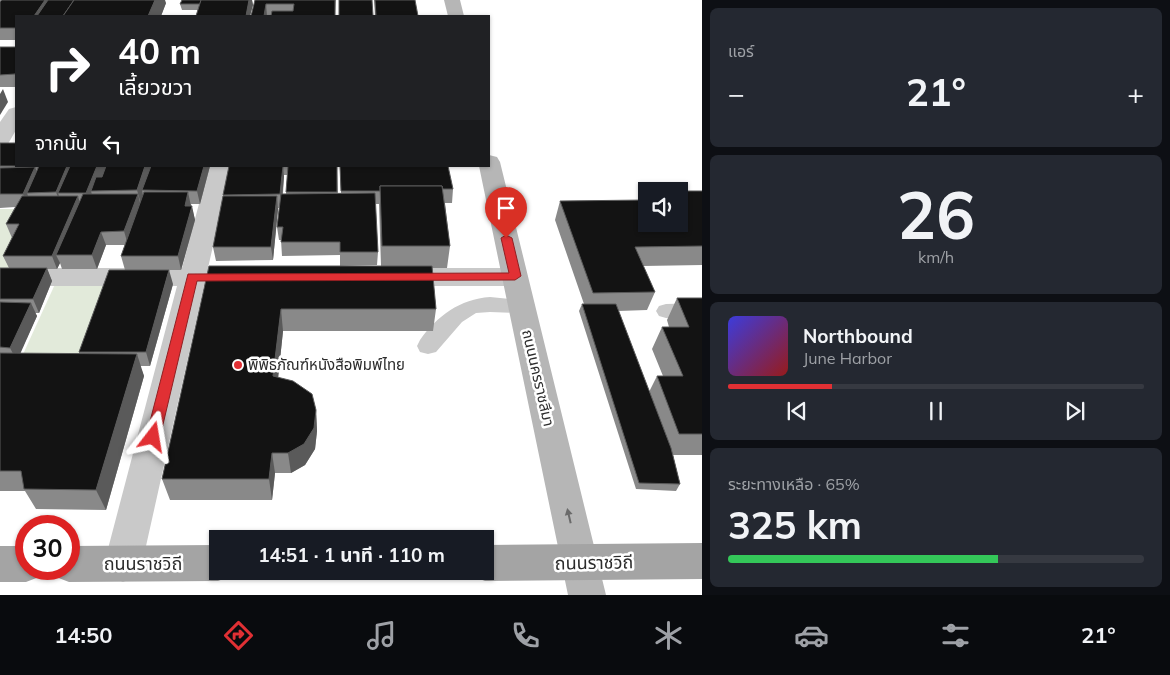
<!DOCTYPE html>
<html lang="th">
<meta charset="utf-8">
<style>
body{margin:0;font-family:Mulish,"Noto Sans Thai",sans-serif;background:#242831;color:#f1f3f6;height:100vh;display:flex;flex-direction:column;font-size:19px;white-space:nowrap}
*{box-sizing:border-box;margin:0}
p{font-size:16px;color:#9ea1a6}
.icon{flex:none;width:28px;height:28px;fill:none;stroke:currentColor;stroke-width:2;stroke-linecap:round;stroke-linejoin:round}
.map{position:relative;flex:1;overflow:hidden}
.drawer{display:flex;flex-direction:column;gap:8px;padding:8px;background:#0d0f14;width:468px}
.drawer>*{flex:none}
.hud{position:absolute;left:15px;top:15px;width:475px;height:152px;border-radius:0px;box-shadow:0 1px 4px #0004;background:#202124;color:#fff;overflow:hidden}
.buttons{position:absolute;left:638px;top:182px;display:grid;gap:10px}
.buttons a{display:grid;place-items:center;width:50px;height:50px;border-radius:0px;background:#171b24;box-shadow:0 1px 4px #0004;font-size:25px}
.speed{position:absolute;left:15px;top:515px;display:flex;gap:10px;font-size:25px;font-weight:700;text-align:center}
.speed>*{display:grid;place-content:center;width:65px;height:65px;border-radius:50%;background:#171b24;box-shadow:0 1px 4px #0004;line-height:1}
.speed .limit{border:8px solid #d22;background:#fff;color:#111}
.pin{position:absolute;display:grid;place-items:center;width:42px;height:42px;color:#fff;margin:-51px -21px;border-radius:50% 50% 50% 0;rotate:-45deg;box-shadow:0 0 5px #0007}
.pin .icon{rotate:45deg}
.me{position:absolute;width:55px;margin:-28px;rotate:14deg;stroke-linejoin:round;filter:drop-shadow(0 0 4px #0008)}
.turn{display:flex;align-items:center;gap:18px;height:105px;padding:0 20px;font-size:22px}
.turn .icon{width:65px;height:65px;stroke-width:2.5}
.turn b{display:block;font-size:35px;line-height:42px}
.then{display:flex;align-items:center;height:48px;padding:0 20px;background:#0003;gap:10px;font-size:19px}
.big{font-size:38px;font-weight:700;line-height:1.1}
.drawer .card{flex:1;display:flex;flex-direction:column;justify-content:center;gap:8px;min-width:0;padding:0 18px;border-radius:8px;background:#242831}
.drawer .dial{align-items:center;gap:0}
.dial b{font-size:65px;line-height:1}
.song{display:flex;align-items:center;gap:15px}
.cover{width:60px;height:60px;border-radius:8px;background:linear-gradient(135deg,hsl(240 70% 55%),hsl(0 70% 35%))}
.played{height:5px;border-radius:2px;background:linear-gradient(90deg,#e13034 25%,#363941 25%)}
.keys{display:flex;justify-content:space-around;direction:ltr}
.heat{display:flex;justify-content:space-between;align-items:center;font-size:28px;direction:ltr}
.charge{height:8px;border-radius:4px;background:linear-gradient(90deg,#34c759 65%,#363941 0)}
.trip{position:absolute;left:209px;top:530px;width:285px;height:50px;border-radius:0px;background:#171b24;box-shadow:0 1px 4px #0004;font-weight:700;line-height:50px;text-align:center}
.menu{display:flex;height:80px;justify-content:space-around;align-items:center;background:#090b0e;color:#9ea1a6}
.menu .icon{width:35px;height:35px}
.menu .active{color:#e13034}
.menu b{font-size:22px;color:#f1f3f6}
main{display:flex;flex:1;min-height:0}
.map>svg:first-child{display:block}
.green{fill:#e2eada}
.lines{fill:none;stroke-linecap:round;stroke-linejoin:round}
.service{fill:#c9c9c9;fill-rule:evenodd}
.minor{fill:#c9c9c9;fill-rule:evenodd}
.secondary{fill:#b6b6b6;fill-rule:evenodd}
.primary{fill:#a4a4a4;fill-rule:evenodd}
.wall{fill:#898989;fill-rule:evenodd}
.shaded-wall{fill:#5a5a5a}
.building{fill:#131313;stroke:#5a5a5a}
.oneway{fill:#6a6a6a}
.route{fill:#e13034;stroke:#921f22}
.poi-dot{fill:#e13034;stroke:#fff;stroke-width:2}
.labels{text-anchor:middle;stroke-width:5;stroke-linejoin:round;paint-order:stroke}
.poi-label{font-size:15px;fill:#2c2c2c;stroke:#fff;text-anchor:start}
.street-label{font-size:15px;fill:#2c2c2c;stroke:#fff}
.near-street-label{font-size:18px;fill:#2c2c2c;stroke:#fff}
</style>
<main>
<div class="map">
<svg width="703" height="595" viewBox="0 0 703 595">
<rect width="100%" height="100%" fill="#fff"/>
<!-- green -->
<g class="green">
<polygon points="0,209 49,209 18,269 0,268"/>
<polygon points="56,282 121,283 91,365 19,363"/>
</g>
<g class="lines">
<!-- service -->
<g class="service">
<path d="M490 297 529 301 532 306 529 311 522 313 490 312 476 313 462 322 436 352 428 354 420 352 417 346 420 340C437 316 460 299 490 297Z"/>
<polygon points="703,303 703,317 666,318 659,316 656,311 659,306 666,304"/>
</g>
<!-- minor -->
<g class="minor">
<polygon points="16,107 16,130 8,144 0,145 0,122 9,109"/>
<polygon points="209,166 231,166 208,268 243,268 252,271 256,277 252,283 243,286 204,286 142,564 136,577 123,582 110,577 104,564 177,286 0,286 0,268 182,268"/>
<polygon points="396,268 515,268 524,271 528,277 524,283 515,286 396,286 387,283 383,277 387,271"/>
</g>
<!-- secondary -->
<g class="secondary">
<polygon points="444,0 460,0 464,16 448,16"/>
<polygon points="489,155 497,157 500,162 606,595 568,595 479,166 489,166"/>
</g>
<!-- primary -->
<g class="primary">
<polygon points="703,543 703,579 485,581 472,576 470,571 485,571 485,545"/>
<polygon points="218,545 218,571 233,571 231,576 218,581 69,582 56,577 52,569 69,569 69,546"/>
<polygon points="0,546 26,546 26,569 43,569 39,577 26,582 0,582"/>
</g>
</g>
<!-- wall -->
<g class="wall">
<polygon points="0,0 166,3 161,16 16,16 16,40 0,40"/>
<polygon points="252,0 253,5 250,16 196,16 198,10 182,10 180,4"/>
<polygon points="255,0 336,0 335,16 251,16"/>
<polygon points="374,0 375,0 418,16 375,16"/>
<rect x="0" y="47" width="16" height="40"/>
<polygon points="0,143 16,143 16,166 210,166 200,204 191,204 195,220 181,270 125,270 121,256 125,245 106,245 97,269 62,269 60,263 57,269 47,269 52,281 39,313 35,313 37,316 20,353 79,354 79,352 173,284 150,366 140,366 144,376 106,510 36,509 25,491 0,491 0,268 9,268 3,256 12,238 6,224 15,207 0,208"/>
<path d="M229 166H288L287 175H284L283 194H286L288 166H337L338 193H341L340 166 453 189 452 203H445L450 246 447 268H432L436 309 433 331H283L278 378 316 410 317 431 315 449 305 465 291 473H275L272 500H170L162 479 209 266H340V255L282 256 281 240H279L277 227 279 208H278L273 260 216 261 213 247ZM375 204H379L381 266H340L377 265 378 252Z"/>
<polygon points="703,191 703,265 643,266 655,292 647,310 618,311 649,392 657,376 663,376 652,349 662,327 669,327 667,320 677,298 703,298 703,455 673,455 680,484 676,491 636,489 579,311 582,304 584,304 555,220 560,201 646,224"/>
</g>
<!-- shaded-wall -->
<g class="shaded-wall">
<polygon points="45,0 53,0 45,16 34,16"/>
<polygon points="155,0 165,0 166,3 161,16 148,16"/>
<polygon points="249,0 252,0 253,5 250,16 246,16"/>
<polygon points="266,4 267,16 264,16"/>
<polygon points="3,89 8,102 0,115 0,94"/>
<polygon points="67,166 72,166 58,193 62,204 61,206 56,192"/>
<polygon points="97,166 107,166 97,191 91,191 93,199 90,206 86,193"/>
<polygon points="145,166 153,166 142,190 143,196 141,204 137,190"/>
<polygon points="204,166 210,166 200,204 197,191"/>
<polygon points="283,166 284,177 281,208 280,194"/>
<polygon points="35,167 40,180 27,193 30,202 28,207 23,194"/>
<polygon points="188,192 191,206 188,220 185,206"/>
<polygon points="138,194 141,207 128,245 124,231"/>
<polygon points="78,196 82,210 56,255 60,263 57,269 52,256"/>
<polygon points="277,196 278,210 273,260 271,247"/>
<polygon points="192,206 195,220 181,270 178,256"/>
<polygon points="101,232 106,245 97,269 92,255"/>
<polygon points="47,268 52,281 39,313 33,299"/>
<polygon points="169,270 173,284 150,366 146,352"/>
<polygon points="31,303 37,316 17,361 10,348"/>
<polygon points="281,309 283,331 276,398 273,376"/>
<polygon points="137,354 144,376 106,510 96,490"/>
<polygon points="316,410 317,431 315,449 305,465 291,473 288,453"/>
<polygon points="272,453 275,473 272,500 269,479"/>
</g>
<!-- building -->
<g class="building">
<polygon points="2,0 45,0 34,16 16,16 16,28 0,28 0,2"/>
<polygon points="48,0 74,0 63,16 37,16"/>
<polygon points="74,0 155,0 148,16 63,16"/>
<polygon points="182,0 201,0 200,4 180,4"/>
<polygon points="201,0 249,0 246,16 196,16"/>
<polygon points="255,0 335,0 335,16 271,16 272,11 293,11 294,4 266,4 264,16 251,16"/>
<polygon points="339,0 372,0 373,16 339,16"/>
<polygon points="375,0 415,0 418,16 376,16"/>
<polygon points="0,47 16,47 16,72 15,74 0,75"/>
<rect x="0" y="143" width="16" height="23"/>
<polygon points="39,166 67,166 56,192 27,193"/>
<polygon points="70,166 97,166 86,193 58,193"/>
<polygon points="106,166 145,166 137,190 91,191 96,177 102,177"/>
<polygon points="151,166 204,166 197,191 142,190"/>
<polygon points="229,166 283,166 280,194 223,195"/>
<polygon points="288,166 337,166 337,192 286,192"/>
<polygon points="340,166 448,166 453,189 443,189 442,186 380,186 380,191 341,191"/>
<polygon points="35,167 23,194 0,194 0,168"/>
<polygon points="380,186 442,186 450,246 382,246"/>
<polygon points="670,191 703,191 703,246 635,247 655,292 593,293 560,201 646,200 646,224 679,224 679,191"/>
<polygon points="144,192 188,192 185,206 192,206 178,256 121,256"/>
<polygon points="375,193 378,252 340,252 340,242 281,242 283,227 277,227 281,194"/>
<polygon points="83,194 138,194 124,231 101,232 92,255 56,255"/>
<polygon points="22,196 78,196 52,256 3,256 19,224 6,224"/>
<polygon points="223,196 277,196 271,247 213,247"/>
<polygon points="209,266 432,266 436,309 281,309 273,376 293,381 312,394 316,410 314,428 304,444 288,453 272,453 269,479 162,479"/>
<polygon points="0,268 47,268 33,299 0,299"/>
<polygon points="109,270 169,270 146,352 79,352"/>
<polygon points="677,298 703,298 703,434 679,434 657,376 683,376 662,327 689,327"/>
<polygon points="0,302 31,303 10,348 0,347"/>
<polygon points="582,304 616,304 671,448 680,484 639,483"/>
<polygon points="0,353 137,354 96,490 24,489 21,471 0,471"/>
</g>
<!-- one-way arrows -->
<defs><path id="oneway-solid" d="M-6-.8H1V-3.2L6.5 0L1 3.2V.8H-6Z" transform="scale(1.25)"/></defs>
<use class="oneway" href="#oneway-solid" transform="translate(569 516) rotate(-103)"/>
<!-- route -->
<polygon class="route" points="506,235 512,238 521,276 515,280 197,281 160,437 158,441 153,443 148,441 146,437 188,274 509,273 501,238"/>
<!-- markers -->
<circle class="poi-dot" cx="238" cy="365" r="5"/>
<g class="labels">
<!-- poi labels -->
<g class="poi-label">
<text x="248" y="370">พิพิธภัณฑ์หนังสือพิมพ์ไทย</text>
</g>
<!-- street labels -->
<g class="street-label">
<text transform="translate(538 378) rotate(77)" y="5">ถนนนครราชสีมา</text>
</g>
<!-- near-street labels -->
<g class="near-street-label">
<text transform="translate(594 563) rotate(-1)" y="6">ถนนราชวิถี</text>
<text x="143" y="570">ถนนราชวิถี</text>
</g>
</g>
</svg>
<div class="buttons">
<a><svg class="icon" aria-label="sound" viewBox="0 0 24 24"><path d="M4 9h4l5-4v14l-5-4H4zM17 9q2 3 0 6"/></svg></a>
</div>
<div class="speed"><div class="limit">30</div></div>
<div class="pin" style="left:506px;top:238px;background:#d93025"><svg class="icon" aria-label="arrive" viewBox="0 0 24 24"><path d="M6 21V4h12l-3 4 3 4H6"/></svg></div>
<svg class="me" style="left:153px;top:437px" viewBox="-20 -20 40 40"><path d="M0-17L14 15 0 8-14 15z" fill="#e13034" stroke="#fff" stroke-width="4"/></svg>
<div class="trip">14:51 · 1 นาที · 110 m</div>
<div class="hud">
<div class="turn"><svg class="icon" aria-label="right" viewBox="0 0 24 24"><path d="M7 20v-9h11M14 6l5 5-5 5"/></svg><div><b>40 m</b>เลี้ยวขวา</div></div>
<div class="then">จากนั้น<svg class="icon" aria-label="left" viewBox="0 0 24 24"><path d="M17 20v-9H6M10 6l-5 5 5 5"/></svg></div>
</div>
</div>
<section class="drawer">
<div class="card"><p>แอร์</p>
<div class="heat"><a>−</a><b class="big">21°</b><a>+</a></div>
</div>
<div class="card dial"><b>26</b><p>km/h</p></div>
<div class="card">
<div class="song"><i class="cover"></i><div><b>Northbound</b><p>June Harbor</p></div></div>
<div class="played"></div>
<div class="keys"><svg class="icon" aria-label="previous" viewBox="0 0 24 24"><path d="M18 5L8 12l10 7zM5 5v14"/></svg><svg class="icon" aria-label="pause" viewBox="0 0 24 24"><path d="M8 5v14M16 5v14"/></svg><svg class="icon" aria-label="next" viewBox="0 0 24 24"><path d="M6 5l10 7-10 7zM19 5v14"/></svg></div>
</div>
<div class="card"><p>ระยะทางเหลือ · 65%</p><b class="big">325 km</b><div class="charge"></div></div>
</section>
</main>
<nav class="menu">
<b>14:50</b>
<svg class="icon active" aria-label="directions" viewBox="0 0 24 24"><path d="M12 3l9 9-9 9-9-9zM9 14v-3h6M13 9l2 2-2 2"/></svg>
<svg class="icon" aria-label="music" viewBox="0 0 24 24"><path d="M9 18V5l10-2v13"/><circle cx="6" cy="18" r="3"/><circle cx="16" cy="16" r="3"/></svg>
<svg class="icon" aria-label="phone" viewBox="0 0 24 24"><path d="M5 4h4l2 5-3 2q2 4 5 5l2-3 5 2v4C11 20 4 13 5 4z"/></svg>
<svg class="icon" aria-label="climate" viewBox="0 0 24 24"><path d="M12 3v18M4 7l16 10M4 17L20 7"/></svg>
<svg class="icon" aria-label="car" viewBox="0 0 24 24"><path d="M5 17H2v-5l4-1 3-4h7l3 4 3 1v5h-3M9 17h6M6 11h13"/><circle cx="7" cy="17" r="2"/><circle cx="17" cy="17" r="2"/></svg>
<svg class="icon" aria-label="filters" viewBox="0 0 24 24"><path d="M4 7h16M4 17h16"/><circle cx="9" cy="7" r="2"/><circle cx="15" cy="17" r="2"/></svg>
<b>21°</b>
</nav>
